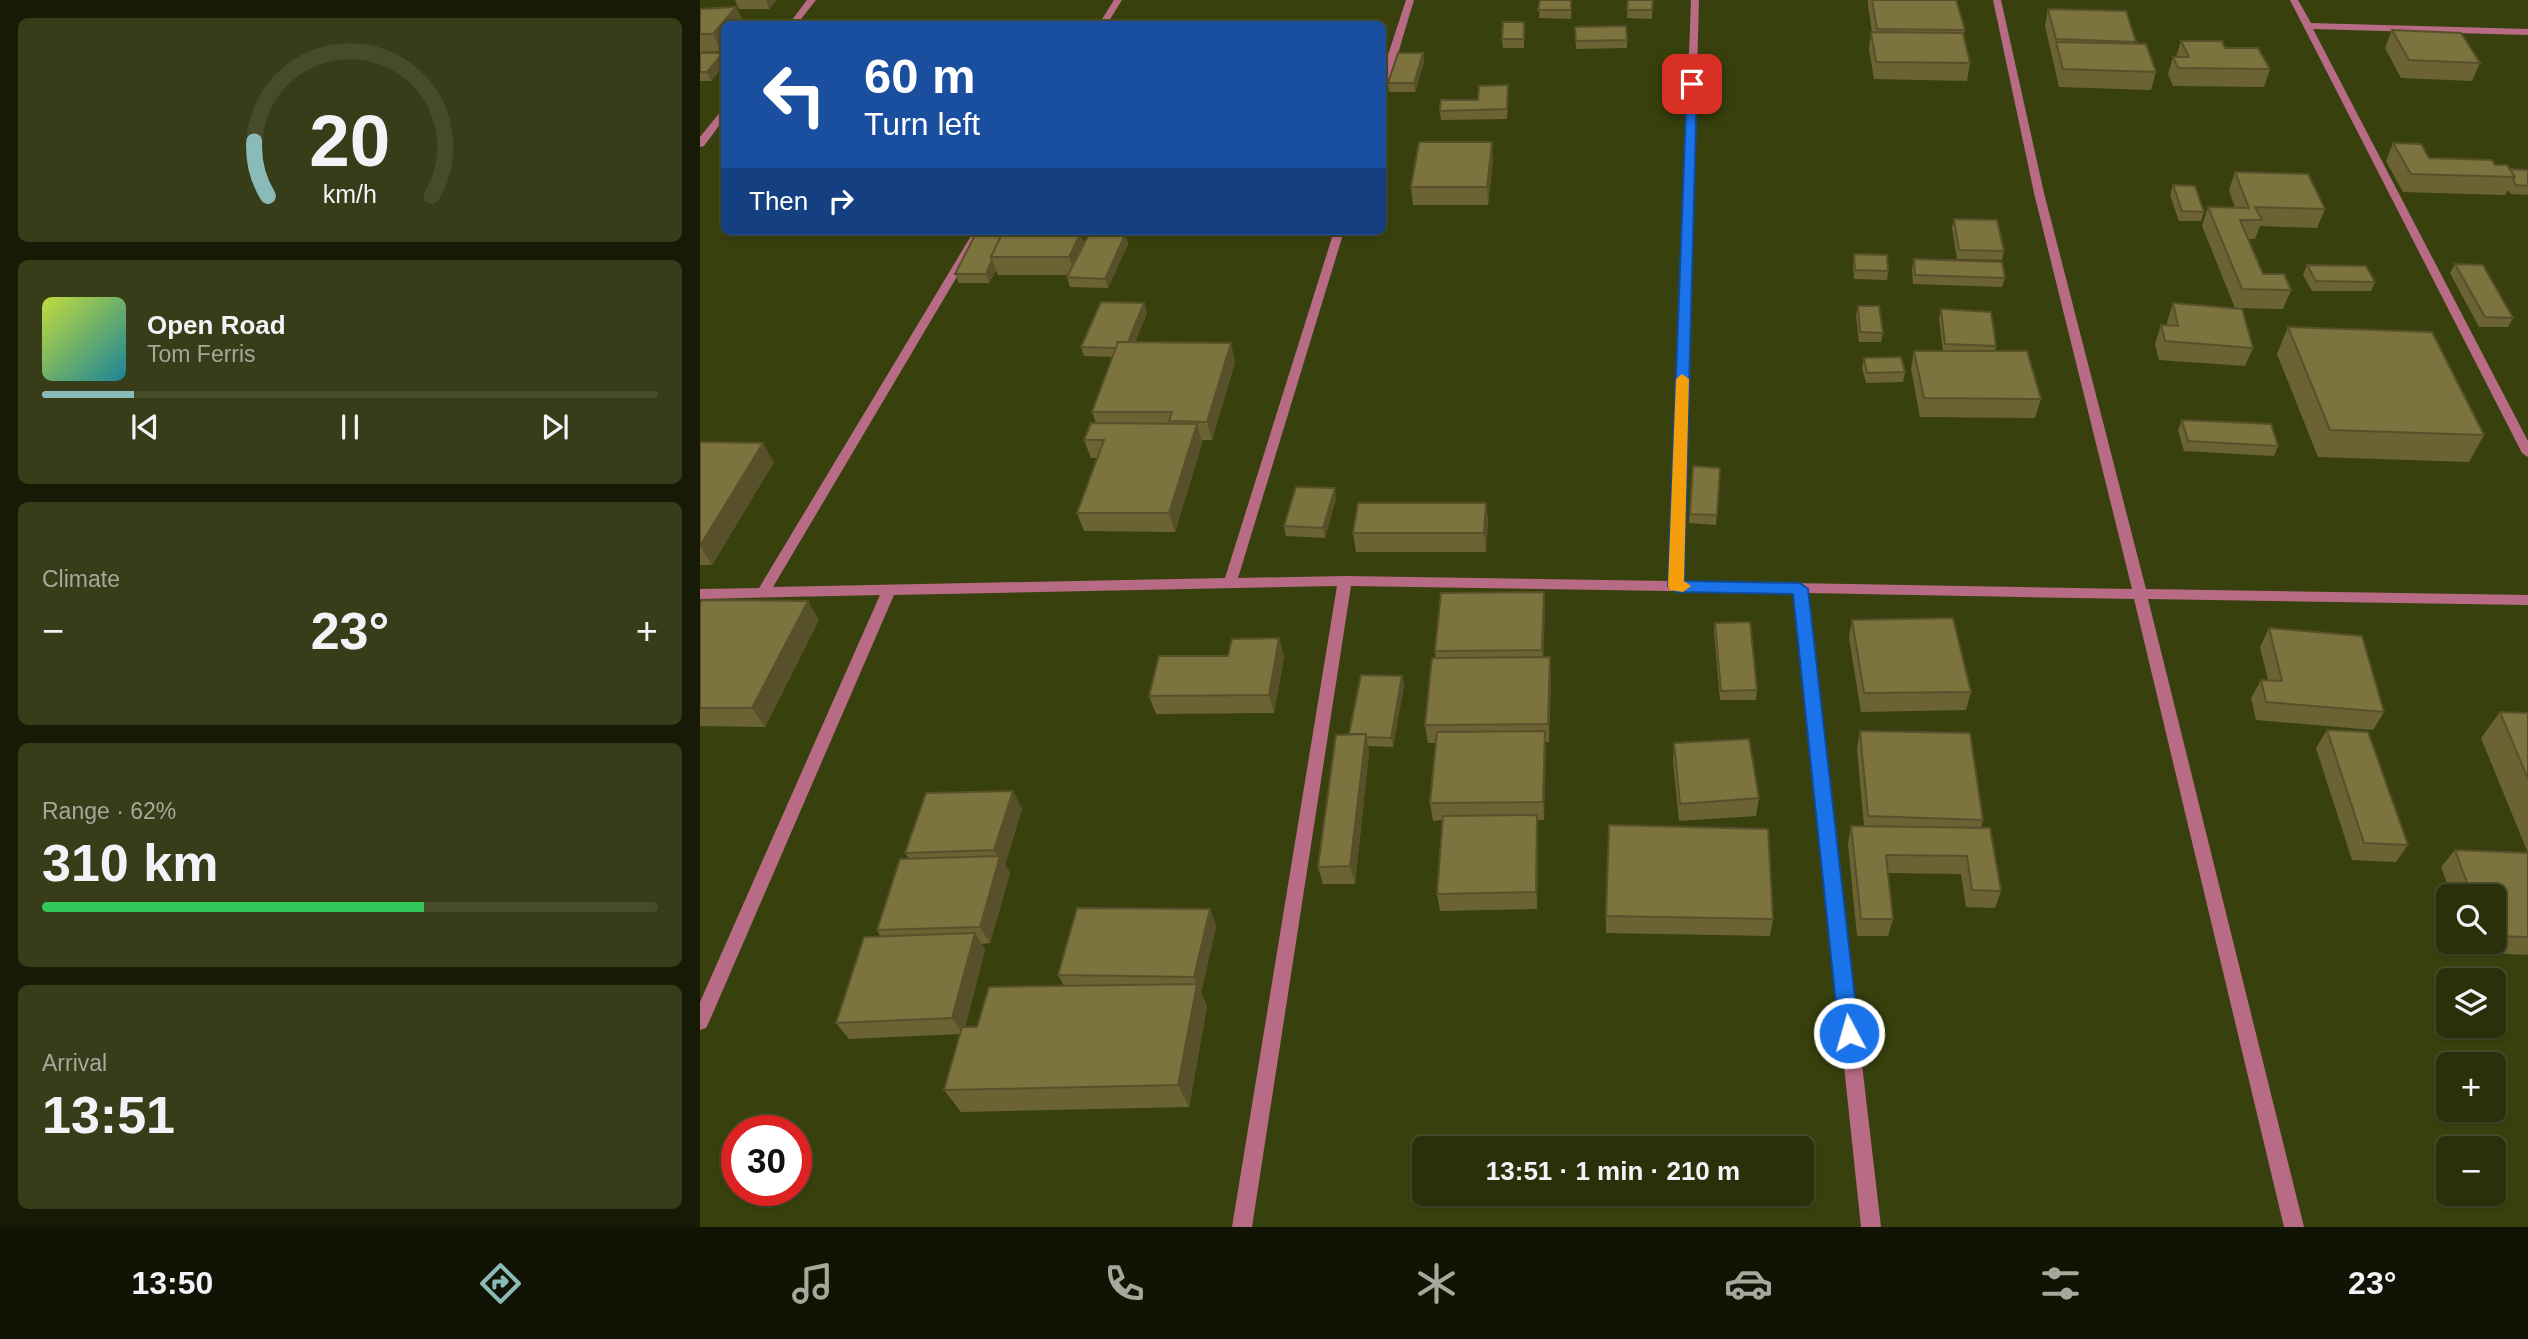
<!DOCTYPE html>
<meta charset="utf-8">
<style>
body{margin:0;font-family:Arial,sans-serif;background:#363d18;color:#f1f3f6;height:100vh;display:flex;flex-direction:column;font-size:26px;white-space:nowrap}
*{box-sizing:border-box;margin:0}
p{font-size:23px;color:#a5a99c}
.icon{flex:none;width:38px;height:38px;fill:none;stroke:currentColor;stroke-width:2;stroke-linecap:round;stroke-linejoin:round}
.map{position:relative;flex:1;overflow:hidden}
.side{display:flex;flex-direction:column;gap:18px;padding:18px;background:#171b06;width:700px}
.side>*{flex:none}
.top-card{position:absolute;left:21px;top:21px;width:665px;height:214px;border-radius:10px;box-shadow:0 2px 5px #0004,0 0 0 2px #464c2b;background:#1a4fa0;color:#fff;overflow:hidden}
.controls{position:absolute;left:1736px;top:884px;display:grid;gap:14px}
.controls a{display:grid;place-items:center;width:70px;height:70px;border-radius:10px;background:#2a310a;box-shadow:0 2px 5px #0004,0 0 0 2px #464c2b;font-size:35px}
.speed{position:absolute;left:21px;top:1115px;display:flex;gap:14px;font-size:35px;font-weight:700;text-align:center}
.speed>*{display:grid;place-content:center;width:91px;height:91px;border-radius:50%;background:#2a310a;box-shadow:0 2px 5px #0004,0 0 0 2px #464c2b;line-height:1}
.speed .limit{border:10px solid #d22;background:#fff;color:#111}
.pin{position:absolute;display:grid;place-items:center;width:60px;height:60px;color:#fff;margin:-30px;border-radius:14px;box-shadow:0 4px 10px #0006}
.me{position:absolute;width:77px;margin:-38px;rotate:354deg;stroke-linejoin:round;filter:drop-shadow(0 0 5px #0008)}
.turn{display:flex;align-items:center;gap:24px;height:147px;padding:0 28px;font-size:32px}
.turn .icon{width:91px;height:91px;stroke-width:2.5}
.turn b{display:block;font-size:49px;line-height:60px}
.then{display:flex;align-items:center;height:66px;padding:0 28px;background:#0003;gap:14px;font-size:26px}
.big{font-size:52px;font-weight:700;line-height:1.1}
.side .widget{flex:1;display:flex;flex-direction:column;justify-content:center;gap:10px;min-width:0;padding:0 24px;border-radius:10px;background:#363d18}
.side .dial{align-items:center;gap:0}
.dial svg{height:182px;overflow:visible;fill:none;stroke:#464c2b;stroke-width:7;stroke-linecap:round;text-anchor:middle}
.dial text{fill:#f1f3f6;stroke:none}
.song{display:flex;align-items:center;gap:21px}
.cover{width:84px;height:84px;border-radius:10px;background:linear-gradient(135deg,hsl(70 70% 55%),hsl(190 70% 35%))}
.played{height:7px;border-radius:4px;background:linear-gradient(90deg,#8bbbb9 15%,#464c2b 15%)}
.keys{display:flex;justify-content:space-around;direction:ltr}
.heat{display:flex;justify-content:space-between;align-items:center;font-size:38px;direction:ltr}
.charge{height:10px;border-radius:5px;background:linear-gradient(90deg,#34c759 62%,#464c2b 0)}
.trip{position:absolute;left:712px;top:1136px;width:402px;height:70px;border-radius:10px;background:#2a310a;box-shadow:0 2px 5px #0004,0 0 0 2px #464c2b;font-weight:700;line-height:70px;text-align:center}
.menu{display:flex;height:112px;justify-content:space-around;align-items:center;background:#111404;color:#a5a99c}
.menu .icon{width:49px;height:49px}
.menu .current{color:#8bbbb9}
.menu b{font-size:32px;color:#f1f3f6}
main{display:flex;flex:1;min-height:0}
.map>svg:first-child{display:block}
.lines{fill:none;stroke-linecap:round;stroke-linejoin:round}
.street{fill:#b86b84;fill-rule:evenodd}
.wall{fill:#6c6335}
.shaded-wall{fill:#58502b}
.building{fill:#7d733e;stroke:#58502b;stroke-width:2}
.route{fill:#1a73e8;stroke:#114b97;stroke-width:2}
.slow{fill:#f59e0b}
</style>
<main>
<section class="side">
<div class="widget dial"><svg viewBox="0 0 100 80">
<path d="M14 69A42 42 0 1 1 86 69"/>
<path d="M14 69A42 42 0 0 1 8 45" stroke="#8bbbb9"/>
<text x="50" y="56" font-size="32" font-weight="700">20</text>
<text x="50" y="72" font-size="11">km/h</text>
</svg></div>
<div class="widget">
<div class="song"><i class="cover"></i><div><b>Open Road</b><p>Tom Ferris</p></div></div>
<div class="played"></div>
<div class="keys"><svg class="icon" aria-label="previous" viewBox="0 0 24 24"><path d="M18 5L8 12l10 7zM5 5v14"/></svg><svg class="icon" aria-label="pause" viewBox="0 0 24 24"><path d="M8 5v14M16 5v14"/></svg><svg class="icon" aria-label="next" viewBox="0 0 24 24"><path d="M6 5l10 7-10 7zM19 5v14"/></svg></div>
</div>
<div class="widget"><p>Climate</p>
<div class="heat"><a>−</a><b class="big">23°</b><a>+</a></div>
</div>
<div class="widget"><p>Range · 62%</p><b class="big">310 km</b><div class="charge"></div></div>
<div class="widget"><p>Arrival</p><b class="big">13:51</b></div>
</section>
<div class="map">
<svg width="1828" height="1227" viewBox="0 0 1828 1227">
<rect width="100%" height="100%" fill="#38410d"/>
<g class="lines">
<!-- street -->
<g class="street">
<polygon points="107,0 116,0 97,24 89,24"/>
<polygon points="414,0 422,0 407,24 399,24"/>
<polygon points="706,0 714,0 687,90 682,93 682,73"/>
<polygon points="991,0 999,0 983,581 1432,589 1334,193 1293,0 1301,0 1344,193 1446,589 1828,595 1828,605 1448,599 1604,1227 1584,1227 1434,599 1107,593 1181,1227 1161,1227 1094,593 651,586 552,1227 532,1227 637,586 194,595 9,1022 6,1028 0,1030 0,1002 180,595 0,599 0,589 59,588 274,231 284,231 73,587 525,578 634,231 644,231 538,578 645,576 969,581"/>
<polygon points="1590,0 1598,0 1611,23 1828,29 1828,35 1613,29 1828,441 1828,457 1822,453"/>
<polygon points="24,110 24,119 4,146 0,147 0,137 21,111"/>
</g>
</g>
<!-- wall -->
<g class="wall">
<polygon points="35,0 77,0 69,9 39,9"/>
<polygon points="840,0 872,0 871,19 839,18"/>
<polygon points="928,0 953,0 952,19 927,18"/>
<polygon points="1168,0 1256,0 1265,30 1264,35 1270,63 1267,81 1174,79 1169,49 1171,32 1172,32 1168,5"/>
<polygon points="36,7 44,24 24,24 21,51 0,52 0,9"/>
<polygon points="1348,9 1436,42 1435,44 1456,72 1451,90 1359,87 1345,26"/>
<polygon points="824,22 824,48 803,48 802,39"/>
<polygon points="875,27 927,40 927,48 876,49"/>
<polygon points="1692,30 1780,63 1772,81 1701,78 1685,48"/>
<polygon points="1481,41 1525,48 1570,69 1564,87 1473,86 1468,74 1473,57 1476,57"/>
<polygon points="0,53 24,57 24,65 11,81 0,81"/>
<polygon points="723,53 724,62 715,92 689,92 688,83"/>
<polygon points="808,94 807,119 741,120 740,111 778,100"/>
<polygon points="1693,143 1729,158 1795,165 1810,169 1828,170 1828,195 1811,194 1808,190 1805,195 1703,192 1686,161"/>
<polygon points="793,160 788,205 713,205 711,187"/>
<polygon points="1535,172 1625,209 1617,228 1560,226 1555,239 1548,239 1563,274 1591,290 1583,309 1535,308 1502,226 1508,207 1535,208 1529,190"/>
<polygon points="1473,185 1504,212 1501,221 1479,221 1470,195"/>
<polygon points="1254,219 1304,251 1302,260 1257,259 1252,228"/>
<polygon points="277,231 315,231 315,232 384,242 425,235 428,244 408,288 370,287 367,277 368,275 298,275 296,270 289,283 259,283 255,274"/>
<polygon points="1154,254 1188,271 1187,280 1154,279 1153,264"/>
<polygon points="1214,259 1305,278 1302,287 1213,284 1212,269"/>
<polygon points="1755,264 1813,318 1808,327 1779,327 1750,273"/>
<polygon points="1607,265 1675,282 1671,291 1612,291 1603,275"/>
<polygon points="444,303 447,313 435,342 535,362 512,440 502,440 502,443 475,532 384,531 377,513 397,458 391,458 384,440 396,423 392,412 413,357 384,356 381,347"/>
<polygon points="1473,303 1553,348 1545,366 1459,360 1455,344 1461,325 1467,325 1467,322"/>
<polygon points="1158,306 1183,333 1181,342 1159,342 1156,315"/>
<polygon points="1241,309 1296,346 1295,351 1341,399 1335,418 1220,417 1211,369 1214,351 1243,351 1239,319"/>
<polygon points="1588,327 1784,435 1769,462 1618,457 1577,354"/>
<polygon points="1164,358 1205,372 1203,382 1166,383 1162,368"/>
<polygon points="1482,420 1578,446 1574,456 1484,451 1478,430"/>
<polygon points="0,442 74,462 12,565 0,565"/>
<polygon points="993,466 1020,468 1016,525 989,523"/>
<polygon points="636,498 625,538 586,536 584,526"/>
<polygon points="786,503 788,522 786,552 656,552 653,533"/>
<polygon points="0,603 119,620 65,727 0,726"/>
<polygon points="845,610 843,657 851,675 849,742 845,742 844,820 838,820 838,833 837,909 740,911 737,894 742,820 733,821 730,803 736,743 728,743 725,725 736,658 735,651"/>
<polygon points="1152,620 1271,692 1266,710 1161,712 1149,638"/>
<polygon points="1015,623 1057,690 1056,700 1020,700 1014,632"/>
<polygon points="1569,628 1684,712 1673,730 1556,720 1551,698 1561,680 1568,680 1560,647"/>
<polygon points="579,638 584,657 574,713 456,714 449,696"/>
<polygon points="702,676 704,685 693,747 668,746 669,752 655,884 623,884 618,867 649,734"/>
<polygon points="1800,712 1828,713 1828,955 1773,952 1769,942 1794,942 1794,896 1752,896 1741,867 1755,850 1828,853 1781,738"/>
<polygon points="1627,730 1708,845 1696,862 1652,860 1616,748"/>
<polygon points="1160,731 1283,820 1281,828 1301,891 1295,908 1266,907 1261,874 1188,873 1193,919 1188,936 1157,936 1148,844 1151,826 1164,826 1157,749"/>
<polygon points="974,743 1059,798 1056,816 979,821 973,761"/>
<polygon points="322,809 305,865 310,873 290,943 281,944 285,950 265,1027 277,1027 364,986 358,975 510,909 516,926 501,993 507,1007 489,1107 261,1112 244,1090 260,1034 149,1039 136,1023 181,937 177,930 209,859 205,853"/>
<polygon points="906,916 1073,919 1070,936 906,933"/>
</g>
<!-- shaded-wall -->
<g class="shaded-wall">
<polygon points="66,0 77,0 69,9"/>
<polygon points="36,7 44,24 24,24 24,48 21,51 13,34"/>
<polygon points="23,53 24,57 24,65 11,81 7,72"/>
<polygon points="723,53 724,62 715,92 714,83"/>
<polygon points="792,142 793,160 788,205 787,187"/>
<polygon points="381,232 387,251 375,276 369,257"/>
<polygon points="425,235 428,244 408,288 405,279"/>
<polygon points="292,260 296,270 289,283 286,274"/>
<polygon points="444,303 447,313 428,358 425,348"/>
<polygon points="531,343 535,362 512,440 507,422"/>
<polygon points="497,424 502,443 475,532 469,513"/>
<polygon points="63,443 74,462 12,565 0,546"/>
<polygon points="635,488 636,498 625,538 623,528"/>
<polygon points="786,503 788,522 786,552 784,533"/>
<polygon points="844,592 845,610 843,668 842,650"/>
<polygon points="108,601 119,620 65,727 52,708"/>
<polygon points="579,638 584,657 574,713 569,695"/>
<polygon points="850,657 851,675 849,742 848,724"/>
<polygon points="702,676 704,685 693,747 691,738"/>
<polygon points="845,731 846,749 844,820 843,802"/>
<polygon points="666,734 669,752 655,884 650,866"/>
<polygon points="313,791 322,809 305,865 310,873 290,943 280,927 299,859 294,850"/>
<polygon points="837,815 838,833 837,909 836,892"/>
<polygon points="510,909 516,926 501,993 507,1007 489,1107 478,1085 497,984 494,977"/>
<polygon points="275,933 285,950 263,1034 252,1018"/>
</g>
<!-- building -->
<g class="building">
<polygon points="840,0 871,0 871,10 838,10"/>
<polygon points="928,0 953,0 952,10 927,10"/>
<polygon points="1172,0 1256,0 1265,30 1177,29"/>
<polygon points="36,7 13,34 0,34 0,9"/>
<polygon points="1348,9 1426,11 1436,42 1356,39"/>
<polygon points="803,22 824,22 824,39 802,39"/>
<polygon points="926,26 927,40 876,41 875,27"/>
<polygon points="1692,30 1761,33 1780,63 1709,60"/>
<polygon points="1171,32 1263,33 1270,63 1176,62"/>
<polygon points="1481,41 1522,41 1525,48 1558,48 1570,69 1478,68 1473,57 1489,57"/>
<polygon points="1356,42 1446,44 1456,72 1363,69"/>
<polygon points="0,53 23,53 7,72 0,72"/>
<polygon points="698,53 723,53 714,83 688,83"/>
<polygon points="808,85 807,109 740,111 741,100 778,100 779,86"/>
<polygon points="719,142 792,142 787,187 711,187"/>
<polygon points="1693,143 1721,144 1729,158 1792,160 1795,165 1807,165 1815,177 1711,174"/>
<polygon points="1810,169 1828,170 1828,186 1816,185 1813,180 1815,177"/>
<polygon points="1535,172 1608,174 1625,209 1555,207 1562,220 1540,220 1563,274 1584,274 1591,290 1542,289 1508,207 1549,208"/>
<polygon points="1473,185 1495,186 1504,212 1482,211"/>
<polygon points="1254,219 1297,220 1304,251 1259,250"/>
<polygon points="277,231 307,231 303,232 291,257 292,260 286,274 255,274"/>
<polygon points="303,232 381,232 369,257 291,257"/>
<polygon points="389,234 425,235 405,279 367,277"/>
<polygon points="1154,254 1187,255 1188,271 1155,270"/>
<polygon points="1214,259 1302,262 1305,278 1215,275"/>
<polygon points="1755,264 1783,265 1813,318 1785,317"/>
<polygon points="1607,265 1666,266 1675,282 1616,281"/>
<polygon points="401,302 444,303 428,342 418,342 416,348 381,347"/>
<polygon points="1473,303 1542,309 1553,348 1465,341 1461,325 1478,326"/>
<polygon points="1158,306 1179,306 1183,333 1160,332"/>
<polygon points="1241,309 1291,312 1296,346 1245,344"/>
<polygon points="1588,327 1732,332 1784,435 1630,430"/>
<polygon points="418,342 531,343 507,422 469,421 472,412 392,412"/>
<polygon points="1214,351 1327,351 1341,399 1224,398"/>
<polygon points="1201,357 1205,372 1167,373 1164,358"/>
<polygon points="1482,420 1571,424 1578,446 1488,441"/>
<polygon points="391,423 497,424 469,513 377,513 404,440 384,440"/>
<polygon points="0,442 63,443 0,546"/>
<polygon points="993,466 1020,468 1017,515 990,514"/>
<polygon points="596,487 635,488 623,528 584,526"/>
<polygon points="658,503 786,503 784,533 653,533"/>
<polygon points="844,592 842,650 735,651 741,593"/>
<polygon points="2,600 108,601 52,708 0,708 0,603"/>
<polygon points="1253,618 1271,692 1164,693 1152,620"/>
<polygon points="1050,622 1057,690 1021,691 1015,623"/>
<polygon points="1569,628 1662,636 1684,712 1566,702 1561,680 1582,681"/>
<polygon points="579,638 569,695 449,696 459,656 528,656 532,639"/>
<polygon points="850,657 848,724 725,725 732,658"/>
<polygon points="661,675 702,676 691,738 666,737 666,734 649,734"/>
<polygon points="1800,712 1828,713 1828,779"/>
<polygon points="1627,730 1668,732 1708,845 1664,843"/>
<polygon points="845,731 843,802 730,803 737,732"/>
<polygon points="1160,731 1270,733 1283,820 1168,816"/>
<polygon points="666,734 650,866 618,867 636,735"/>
<polygon points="1049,739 1059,798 980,804 974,743"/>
<polygon points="313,791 294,850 205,853 226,793"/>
<polygon points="837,815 836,892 737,894 743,816"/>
<polygon points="909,825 1068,829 1073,919 906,916"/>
<polygon points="1151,826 1290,828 1301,891 1272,890 1267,856 1186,855 1193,919 1161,919"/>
<polygon points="1755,850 1828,853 1828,937 1794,936 1794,896 1772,896"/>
<polygon points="300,856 280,927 177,930 200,859"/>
<polygon points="377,908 510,909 494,977 358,975"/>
<polygon points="275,933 252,1018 136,1023 164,937"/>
<polygon points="497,984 478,1085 244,1090 262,1027 277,1027 289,987"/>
</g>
<!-- route -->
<polygon class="route" points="992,80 997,84 984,581 1100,583 1108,589 1159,1033 1156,1039 1149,1042 1142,1039 1139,1033 1093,594 976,592 968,586 987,84"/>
<!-- slow -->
<polygon class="slow" points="982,374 989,379 984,581 991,586 983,592 970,590 968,586 976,379"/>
</svg>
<div class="controls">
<a><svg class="icon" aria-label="search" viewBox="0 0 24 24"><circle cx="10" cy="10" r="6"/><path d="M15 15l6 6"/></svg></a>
<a><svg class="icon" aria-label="layers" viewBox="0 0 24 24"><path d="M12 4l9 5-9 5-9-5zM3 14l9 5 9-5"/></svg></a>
<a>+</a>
<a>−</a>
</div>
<div class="speed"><div class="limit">30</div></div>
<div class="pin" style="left:992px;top:84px;background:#d93025"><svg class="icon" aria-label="arrive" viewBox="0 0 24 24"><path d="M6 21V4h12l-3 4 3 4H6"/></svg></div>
<svg class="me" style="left:1149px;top:1033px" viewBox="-20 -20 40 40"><circle r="17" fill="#1a73e8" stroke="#fff" stroke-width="3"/><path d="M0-11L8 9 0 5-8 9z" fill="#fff"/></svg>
<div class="trip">13:51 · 1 min · 210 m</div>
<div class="top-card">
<div class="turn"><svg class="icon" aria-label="left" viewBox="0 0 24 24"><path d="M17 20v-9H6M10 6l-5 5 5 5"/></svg><div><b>60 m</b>Turn left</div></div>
<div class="then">Then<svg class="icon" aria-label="right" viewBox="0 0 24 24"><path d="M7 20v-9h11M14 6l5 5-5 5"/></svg></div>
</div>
</div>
</main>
<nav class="menu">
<b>13:50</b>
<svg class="icon current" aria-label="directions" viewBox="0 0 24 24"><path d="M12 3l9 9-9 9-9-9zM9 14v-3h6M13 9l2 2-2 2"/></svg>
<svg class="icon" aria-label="music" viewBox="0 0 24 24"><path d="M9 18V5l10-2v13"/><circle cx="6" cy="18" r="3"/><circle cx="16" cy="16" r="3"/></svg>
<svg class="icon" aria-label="phone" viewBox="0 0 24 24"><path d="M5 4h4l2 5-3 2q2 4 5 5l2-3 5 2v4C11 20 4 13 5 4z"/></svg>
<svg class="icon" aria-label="climate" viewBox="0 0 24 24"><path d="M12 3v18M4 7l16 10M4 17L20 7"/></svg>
<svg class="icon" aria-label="car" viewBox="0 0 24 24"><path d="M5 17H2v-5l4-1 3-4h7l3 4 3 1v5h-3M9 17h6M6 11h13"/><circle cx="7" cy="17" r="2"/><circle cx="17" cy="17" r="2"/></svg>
<svg class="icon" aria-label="filters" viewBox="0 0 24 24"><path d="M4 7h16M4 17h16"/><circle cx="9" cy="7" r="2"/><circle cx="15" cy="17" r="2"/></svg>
<b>23°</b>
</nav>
